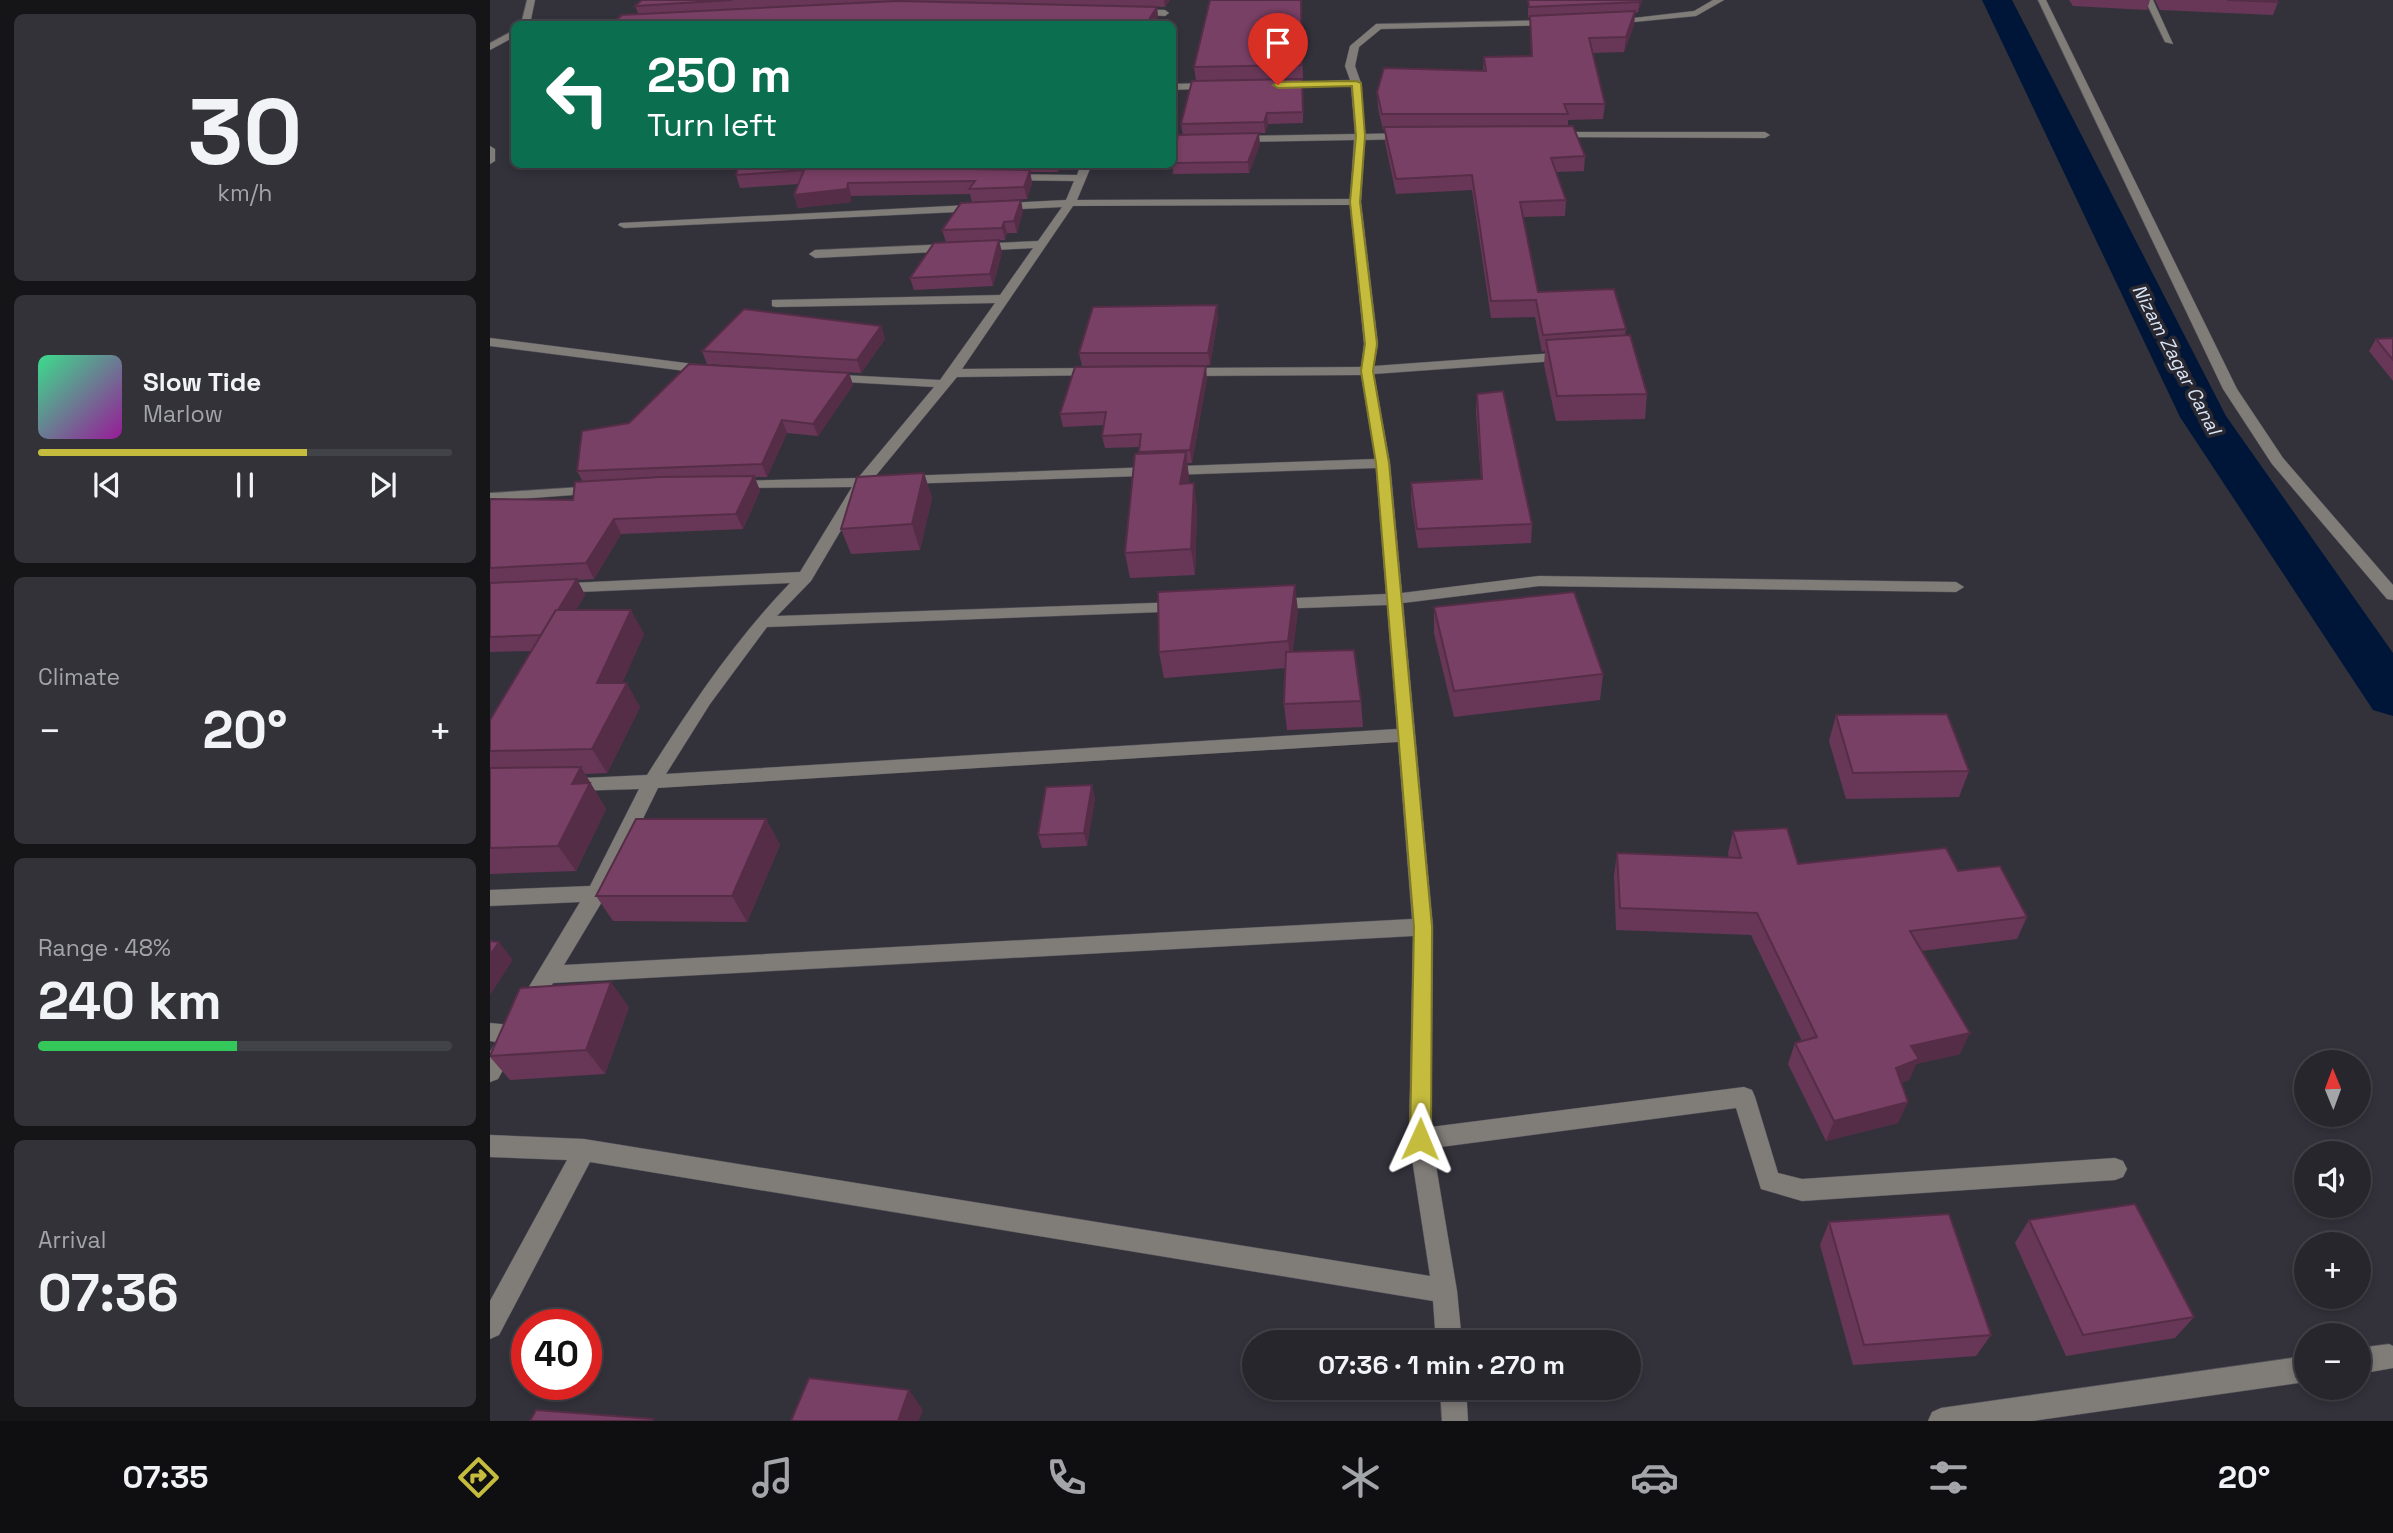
<!DOCTYPE html>
<meta charset="utf-8">
<style>
body{margin:0;font-family:"Space Grotesk",sans-serif;background:#323238;color:#f1f3f6;height:100vh;display:flex;flex-direction:column;font-size:26px;white-space:nowrap}
*{box-sizing:border-box;margin:0}
p{font-size:23px;color:#a4a5a9}
.icon{flex:none;width:38px;height:38px;fill:none;stroke:currentColor;stroke-width:2;stroke-linecap:round;stroke-linejoin:round}
.map{position:relative;flex:1;overflow:hidden}
.drawer{display:flex;flex-direction:column;gap:14px;padding:14px;background:#151518;width:490px}
.drawer>*{flex:none}
.guide{position:absolute;left:21px;top:21px;width:665px;height:147px;border-radius:10px;box-shadow:0 4px 10px #0003,0 0 0 2px #424348;background:#0b6e4f;color:#fff;overflow:hidden}
.needle{width:46px;rotate:359deg}
.fabs{position:absolute;left:1804px;top:1050px;display:grid;gap:14px}
.fabs a{display:grid;place-items:center;width:77px;height:77px;border-radius:50%;background:#26262c;box-shadow:0 4px 10px #0003,0 0 0 2px #424348;font-size:35px}
.speed{position:absolute;left:21px;top:1309px;display:flex;gap:14px;font-size:35px;font-weight:700;text-align:center}
.speed>*{display:grid;place-content:center;width:91px;height:91px;border-radius:50%;background:#26262c;box-shadow:0 4px 10px #0003,0 0 0 2px #424348;line-height:1}
.speed .limit{border:10px solid #d22;background:#fff;color:#111}
.pin{position:absolute;display:grid;place-items:center;width:60px;height:60px;color:#fff;margin:-72px -30px;border-radius:50% 50% 50% 0;rotate:-45deg;box-shadow:0 0 7px #0007}
.pin .icon{rotate:45deg}
.me{position:absolute;width:77px;margin:-38px;rotate:1deg;stroke-linejoin:round;filter:drop-shadow(0 0 5px #0008)}
.turn{display:flex;align-items:center;gap:24px;height:147px;padding:0 21px;font-size:32px}
.turn .icon{width:91px;height:91px;stroke-width:2.5}
.turn b{display:block;font-size:49px;line-height:60px}
.big{font-size:52px;font-weight:700;line-height:1.1}
.drawer .card{flex:1;display:flex;flex-direction:column;justify-content:center;gap:10px;min-width:0;padding:0 24px;border-radius:10px;background:#323238}
.drawer .dial{align-items:center;gap:0}
.dial b{font-size:91px;line-height:1}
.song{display:flex;align-items:center;gap:21px}
.cover{width:84px;height:84px;border-radius:10px;background:linear-gradient(135deg,hsl(150 70% 55%),hsl(300 70% 35%))}
.played{height:7px;border-radius:4px;background:linear-gradient(90deg,#c5bc3d 65%,#424348 65%)}
.keys{display:flex;justify-content:space-around;direction:ltr}
.heat{display:flex;justify-content:space-between;align-items:center;font-size:38px;direction:ltr}
.charge{height:10px;border-radius:5px;background:linear-gradient(90deg,#34c759 48%,#424348 0)}
.trip{position:absolute;left:752px;top:1330px;width:399px;height:70px;border-radius:35px;background:#26262c;box-shadow:0 4px 10px #0003,0 0 0 2px #424348;font-weight:700;line-height:70px;text-align:center}
.dock{display:flex;height:112px;justify-content:space-around;align-items:center;background:#0f0f12;color:#a4a5a9}
.dock .icon{width:49px;height:49px}
.dock .selected{color:#c5bc3d}
.dock b{font-size:32px;color:#f1f3f6}
main{display:flex;flex:1;min-height:0}
.map>svg:first-child{display:block}
.lines{fill:none;stroke-linecap:round;stroke-linejoin:round}
.canal{fill:#001639;fill-rule:evenodd}
.minor-casing{stroke:#515059;stroke-width:1}
.minor{fill:#807c78;fill-rule:evenodd}
.wall{fill:#683757}
.shaded-wall{fill:#552d47}
.building{fill:#794065;stroke:#552d47;stroke-width:2}
.route{fill:#c5bc3d;stroke:#807a28;stroke-width:2}
.labels{text-anchor:middle;stroke-width:7;stroke-linejoin:round;paint-order:stroke}
.far-water-label{font-size:19px;font-style:italic;fill:#d9e4f4;stroke:#292831}
</style>
<main>
<section class="drawer">
<div class="card dial"><b>30</b><p>km/h</p></div>
<div class="card">
<div class="song"><i class="cover"></i><div><b>Slow Tide</b><p>Marlow</p></div></div>
<div class="played"></div>
<div class="keys"><svg class="icon" aria-label="previous" viewBox="0 0 24 24"><path d="M18 5L8 12l10 7zM5 5v14"/></svg><svg class="icon" aria-label="pause" viewBox="0 0 24 24"><path d="M8 5v14M16 5v14"/></svg><svg class="icon" aria-label="next" viewBox="0 0 24 24"><path d="M6 5l10 7-10 7zM19 5v14"/></svg></div>
</div>
<div class="card"><p>Climate</p>
<div class="heat"><a>−</a><b class="big">20°</b><a>+</a></div>
</div>
<div class="card"><p>Range · 48%</p><b class="big">240 km</b><div class="charge"></div></div>
<div class="card"><p>Arrival</p><b class="big">07:36</b></div>
</section>
<div class="map">
<svg width="1903" height="1421" viewBox="0 0 1903 1421">
<rect width="100%" height="100%" fill="#33323b"/>
<g class="lines">
<!-- canal -->
<polygon class="canal" points="1492,0 1522,0 1736,416 1903,653 1903,716 1883,710 1690,417"/>
<!-- minor casing -->
<g class="minor-casing">
<g id="minor">
<polygon points="37,0 45,0 40,24 31,24"/>
<polygon points="1223,0 1234,0 1206,16 1123,24 1118,21 1204,11"/>
<polygon points="1548,0 1556,0 1747,389 1793,458 1903,585 1903,600 1897,599 1782,464 1733,389"/>
<polygon points="1655,0 1663,0 1683,44 1675,42"/>
<polygon points="645,9 675,10 679,13 675,16 642,14"/>
<polygon points="145,19 148,20 148,24 98,24 103,21"/>
<path d="M1066 20 1068 22 1063 25 891 29 869 47 865 66 871 83 875 134 917 133 922 136 917 139 875 140 871 202 888 344 884 366 1079 352 1086 356 1079 360 884 374 900 463 912 593 1049 576 1466 582 1474 587 1466 592 1049 586 913 603 943 927 941 1127 1254 1087 1262 1090 1265 1097 1288 1173 1312 1179 1625 1158 1633 1161 1637 1169 1633 1177 1625 1180 1312 1201 1271 1189 1246 1108 943 1148 967 1291 972 1342H946L943 1301 100 1162 9 1335 0 1339V1301L77 1160 0 1157V1135L94 1139 940 1276 919 1139 923 936 63 983C55 996 49 1018 32 1011L28 1005 90 902 0 906V890L100 886 149 789 80 791 73 789 71 784 73 779 157 775C200 707 244 641 300 583L66 593 60 592 58 588 60 584 310 572 362 487 246 488 239 484 241 481 368 478 444 387 337 381 332 380V374L450 380 505 303 286 307 282 306V300L510 295 543 248 489 251 485 250V244L548 241 572 207 134 228 128 225 130 223 576 200 584 181 517 180 512 177 517 174 587 175 591 164H602L587 200 860 199 864 140 745 142 740 139 745 136 865 134 861 86 791 88 788 87V83L860 80 855 66 860 46 886 24ZM860 205 874 344 871 367 694 368 687 372 694 376 871 375 885 459 414 476 407 480 414 484 886 468 896 594 783 599 775 604 783 609 897 605 907 729 176 774 220 704 277 627 698 611 700 607 698 603 692 602 287 616 321 581 377 486 386 482 383 479 467 377 612 375 614 372 607 368 472 369 583 206ZM908 742 922 919 74 965 113 900 168 788Z"/>
<polygon points="24,30 24,37 0,50 0,43"/>
<polygon points="724,83 729,86 727,88 682,90 682,84"/>
<polygon points="1064,132 1275,132 1280,135 1275,138 1060,137 1060,133"/>
<polygon points="0,146 5,149 5,161 0,164"/>
<polygon points="461,244 467,248 465,251 325,258 319,254 325,250"/>
<polygon points="0,338 219,366 226,370 219,374 0,346"/>
<polygon points="106,486 113,490 111,493 0,501 0,493"/>
<polygon points="0,1023 31,1026 34,1033 31,1040 25,1042 27,1045 8,1079 0,1082 0,1052 6,1042 0,1041"/>
<polygon points="1899,1344 1903,1346 1903,1368 1869,1374 1869,1348"/>
<polygon points="1816,1356 1816,1382 1542,1421 1438,1421 1442,1412 1451,1408"/>
<polygon points="950,1388 976,1388 978,1421 952,1421"/>
</g>
</g>
<!-- minor -->
<use href="#minor" class="minor"/>
</g>
<!-- wall -->
<g class="wall">
<polygon points="152,0 680,0 675,7 410,0 667,7 668,18 149,15 145,6"/>
<polygon points="720,0 811,0 813,78 706,81 704,67"/>
<polygon points="1038,0 1152,0 1148,12 1145,13 1144,25 1134,52 1102,53 1115,104 1113,119 1078,120 1078,126 1095,156 1094,171 1066,172 1076,200 1075,216 1033,217 1048,292 1136,329 1135,335 1157,394 1155,419 1066,421 1054,365 1055,351 1052,352 1045,317 1001,318 982,190 906,194 895,142 895,130 893,130 888,108 887,92 993,71 994,57 1041,56 1040,17 1038,17"/>
<polygon points="1579,0 1660,0 1657,10 1583,6"/>
<polygon points="1665,0 1786,0 1788,2 1783,15 1670,10"/>
<polygon points="813,90 813,123 778,124 775,133 693,135 691,124"/>
<polygon points="770,144 759,173 683,174 682,159"/>
<polygon points="249,164 572,164 568,172 540,172 542,183 537,199 482,202 480,194 361,196 361,202 308,208 304,195 309,184 250,188 246,175"/>
<polygon points="533,211 527,233 517,233 515,240 456,242 452,230"/>
<polygon points="512,252 503,286 424,290 420,278"/>
<polygon points="728,318 720,365 592,366 589,353"/>
<polygon points="391,326 395,339 371,373 217,364 212,351"/>
<polygon points="1903,338 1903,381 1879,351 1886,339"/>
<polygon points="359,373 363,385 328,436 297,433 277,477 265,477 270,491 253,529 131,534 104,579 87,580 95,595 86,610 154,634 132,683 150,707 117,773 95,774 116,809 86,871 0,874 0,720 41,651 0,652 0,499 83,500 93,482 87,471 139,423"/>
<polygon points="717,378 702,463 697,463 699,477 698,483 707,508 705,575 640,578 635,553 649,447 615,448 612,436 614,425 573,427 570,414"/>
<polygon points="987,394 1042,524 1041,543 928,548 921,501 921,483 991,479 986,412"/>
<polygon points="434,473 442,498 430,550 361,554 351,529"/>
<polygon points="944,607 1113,674 1110,700 964,717 944,633"/>
<polygon points="808,611 802,652 871,701 873,727 797,730 794,704 796,668 674,678 669,652"/>
<polygon points="1346,715 1479,771 1469,797 1356,799 1339,741"/>
<polygon points="605,798 597,846 552,848 548,835"/>
<polygon points="276,819 290,845 257,922 123,921 106,896"/>
<polygon points="1243,831 1308,864 1468,871 1537,917 1527,939 1431,951 1470,1054 1426,1064 1419,1080 1411,1083 1408,1123 1336,1141 1298,1064 1305,1043 1312,1041 1261,935 1126,930 1124,876 1127,853 1239,858 1238,853"/>
<polygon points="139,1007 115,1074 20,1080 0,1057 0,1054"/>
<polygon points="1539,1220 1704,1317 1685,1338 1576,1356 1525,1243"/>
<polygon points="1339,1222 1501,1335 1486,1356 1363,1365 1330,1245"/>
</g>
<!-- shaded-wall -->
<g class="shaded-wall">
<polygon points="674,0 680,0 675,7"/>
<polygon points="1150,0 1152,0 1148,12 1149,2"/>
<polygon points="667,7 668,18 664,24 656,24"/>
<polygon points="1145,11 1144,25 1134,52 1136,37"/>
<polygon points="777,113 778,124 775,133 774,122"/>
<polygon points="769,133 770,144 759,173 758,162"/>
<polygon points="566,164 572,164 568,172"/>
<polygon points="540,170 542,183 537,199 534,187"/>
<polygon points="358,183 361,196 361,202 308,208 304,195"/>
<polygon points="531,200 533,211 527,233 524,221"/>
<polygon points="514,222 517,233 515,240 512,228"/>
<polygon points="509,240 512,252 503,286 500,274"/>
<polygon points="727,305 728,318 720,365 718,353"/>
<polygon points="391,326 395,339 371,373 367,360"/>
<polygon points="716,366 717,378 702,463 700,450"/>
<polygon points="359,373 363,385 328,436 323,424"/>
<polygon points="292,420 297,433 277,477 272,464"/>
<polygon points="696,452 699,477 694,509 690,484"/>
<polygon points="434,473 442,498 430,550 422,524"/>
<polygon points="264,476 270,491 253,529 246,514"/>
<polygon points="704,483 707,508 705,575 701,549"/>
<polygon points="124,519 131,534 104,579 96,563"/>
<polygon points="87,579 95,595 62,650 53,635"/>
<polygon points="805,585 808,611 801,667 798,641"/>
<polygon points="141,610 154,634 121,708 107,683"/>
<polygon points="137,683 150,707 117,773 102,749"/>
<polygon points="91,767 116,809 86,871 68,846 82,784"/>
<polygon points="602,785 605,798 597,846 594,833"/>
<polygon points="276,819 290,845 257,922 242,896"/>
<polygon points="9,942 23,960 0,995 0,955"/>
<polygon points="121,982 139,1007 115,1074 96,1050"/>
<polygon points="1480,1033 1470,1054 1426,1064 1419,1080 1397,1089 1406,1068 1421,1046"/>
<polygon points="1418,1102 1408,1123 1336,1141 1344,1121"/>
<polygon points="419,1390 433,1410 429,1421 408,1421"/>
</g>
<!-- building -->
<g class="building">
<polygon points="152,0 242,0 145,6"/>
<polygon points="720,0 811,0 812,65 704,67"/>
<polygon points="1038,0 1150,0 1149,2 1039,7"/>
<polygon points="1737,0 1786,0 1788,2"/>
<polygon points="407,1 667,7 656,24 122,24 132,15"/>
<polygon points="1145,11 1136,37 1099,38 1115,104 1074,104 1078,114 892,114 887,92 894,68 996,71 994,57 1042,56 1040,16"/>
<polygon points="812,79 813,112 777,113 774,122 691,124 702,81"/>
<polygon points="1083,126 1095,156 1061,158 1076,200 1030,202 1048,292 1124,289 1136,329 1053,335 1046,300 1001,301 982,175 906,179 894,127"/>
<polygon points="769,133 758,162 682,163 688,135"/>
<polygon points="249,164 408,164 413,168 540,170 534,187 479,189 485,181 358,183 357,189 304,195 314,170 246,175"/>
<polygon points="531,200 524,221 514,222 512,228 452,230 471,203"/>
<polygon points="509,240 500,274 420,278 444,243"/>
<polygon points="727,305 718,353 589,353 603,307"/>
<polygon points="254,309 391,326 367,360 212,351"/>
<polygon points="1140,335 1157,394 1067,396 1056,340"/>
<polygon points="1903,338 1903,360 1886,339"/>
<polygon points="199,364 359,373 323,424 292,420 272,464 87,471 92,431 139,423"/>
<polygon points="716,366 700,450 649,452 651,434 612,436 616,412 570,414 585,367"/>
<polygon points="1013,391 1042,524 927,529 921,483 992,479 987,394"/>
<polygon points="696,452 690,484 704,483 701,549 635,553 645,454"/>
<polygon points="434,473 422,524 351,529 367,477"/>
<polygon points="264,476 246,514 124,519 96,563 0,568 0,499 83,500 85,482 170,477"/>
<polygon points="87,579 68,610 66,610 51,635 0,637 0,583"/>
<polygon points="805,585 798,641 669,652 668,592"/>
<polygon points="1084,592 1113,674 964,691 944,607"/>
<polygon points="66,610 141,610 107,683 137,683 102,749 0,751 0,720"/>
<polygon points="864,650 871,701 794,704 796,652"/>
<polygon points="1457,714 1479,771 1363,773 1346,715"/>
<polygon points="91,767 82,784 100,783 68,846 0,848 0,768"/>
<polygon points="602,785 594,833 548,835 556,787"/>
<polygon points="146,819 276,819 242,896 106,896"/>
<polygon points="1297,828 1308,864 1456,848 1468,871 1510,866 1537,917 1420,931 1480,1033 1421,1046 1429,1059 1406,1068 1418,1102 1344,1121 1305,1043 1327,1037 1267,913 1130,908 1127,853 1251,858 1243,831"/>
<polygon points="0,941 9,942 0,955"/>
<polygon points="121,982 96,1050 0,1056 30,988"/>
<polygon points="1645,1204 1704,1317 1593,1335 1539,1220"/>
<polygon points="1459,1214 1501,1335 1374,1345 1339,1222"/>
<polygon points="319,1378 419,1390 408,1421 301,1421"/>
<polygon points="46,1410 163,1419 162,1421 40,1421"/>
</g>
<!-- route -->
<polygon class="route" points="866,81 871,83 875,136 870,202 887,344 883,371 899,463 942,927 941,1139 938,1146 930,1148 923,1146 920,1139 924,927 886,463 871,371 875,344 860,202 866,136 862,86 788,88 783,85 788,82"/>
<g class="labels">
<!-- far-water labels -->
<g class="far-water-label">
<text transform="translate(1687 359) rotate(62)" y="7">Nizam Zagar Canal</text>
</g>
</g>
</svg>
<div class="fabs">
<a><svg class="needle" viewBox="-14 -14 28 28"><path d="M0-13l5 13h-10z" fill="#e53935"/><path d="M0 13l5-13h-10z" fill="#a4a5a9"/></svg></a>
<a><svg class="icon" aria-label="sound" viewBox="0 0 24 24"><path d="M4 9h4l5-4v14l-5-4H4zM17 9q2 3 0 6"/></svg></a>
<a>+</a>
<a>−</a>
</div>
<div class="speed"><div class="limit">40</div></div>
<div class="pin" style="left:788px;top:85px;background:#d93025"><svg class="icon" aria-label="arrive" viewBox="0 0 24 24"><path d="M6 21V4h12l-3 4 3 4H6"/></svg></div>
<svg class="me" style="left:930px;top:1139px" viewBox="-20 -20 40 40"><path d="M0-17L14 15 0 8-14 15z" fill="#c5bc3d" stroke="#fff" stroke-width="4"/></svg>
<div class="trip">07:36 · 1 min · 270 m</div>
<div class="guide">
<div class="turn"><svg class="icon" aria-label="left" viewBox="0 0 24 24"><path d="M17 20v-9H6M10 6l-5 5 5 5"/></svg><div><b>250 m</b>Turn left</div></div>
</div>
</div>
</main>
<nav class="dock">
<b>07:35</b>
<svg class="icon selected" aria-label="directions" viewBox="0 0 24 24"><path d="M12 3l9 9-9 9-9-9zM9 14v-3h6M13 9l2 2-2 2"/></svg>
<svg class="icon" aria-label="music" viewBox="0 0 24 24"><path d="M9 18V5l10-2v13"/><circle cx="6" cy="18" r="3"/><circle cx="16" cy="16" r="3"/></svg>
<svg class="icon" aria-label="phone" viewBox="0 0 24 24"><path d="M5 4h4l2 5-3 2q2 4 5 5l2-3 5 2v4C11 20 4 13 5 4z"/></svg>
<svg class="icon" aria-label="climate" viewBox="0 0 24 24"><path d="M12 3v18M4 7l16 10M4 17L20 7"/></svg>
<svg class="icon" aria-label="car" viewBox="0 0 24 24"><path d="M5 17H2v-5l4-1 3-4h7l3 4 3 1v5h-3M9 17h6M6 11h13"/><circle cx="7" cy="17" r="2"/><circle cx="17" cy="17" r="2"/></svg>
<svg class="icon" aria-label="filters" viewBox="0 0 24 24"><path d="M4 7h16M4 17h16"/><circle cx="9" cy="7" r="2"/><circle cx="15" cy="17" r="2"/></svg>
<b>20°</b>
</nav>
